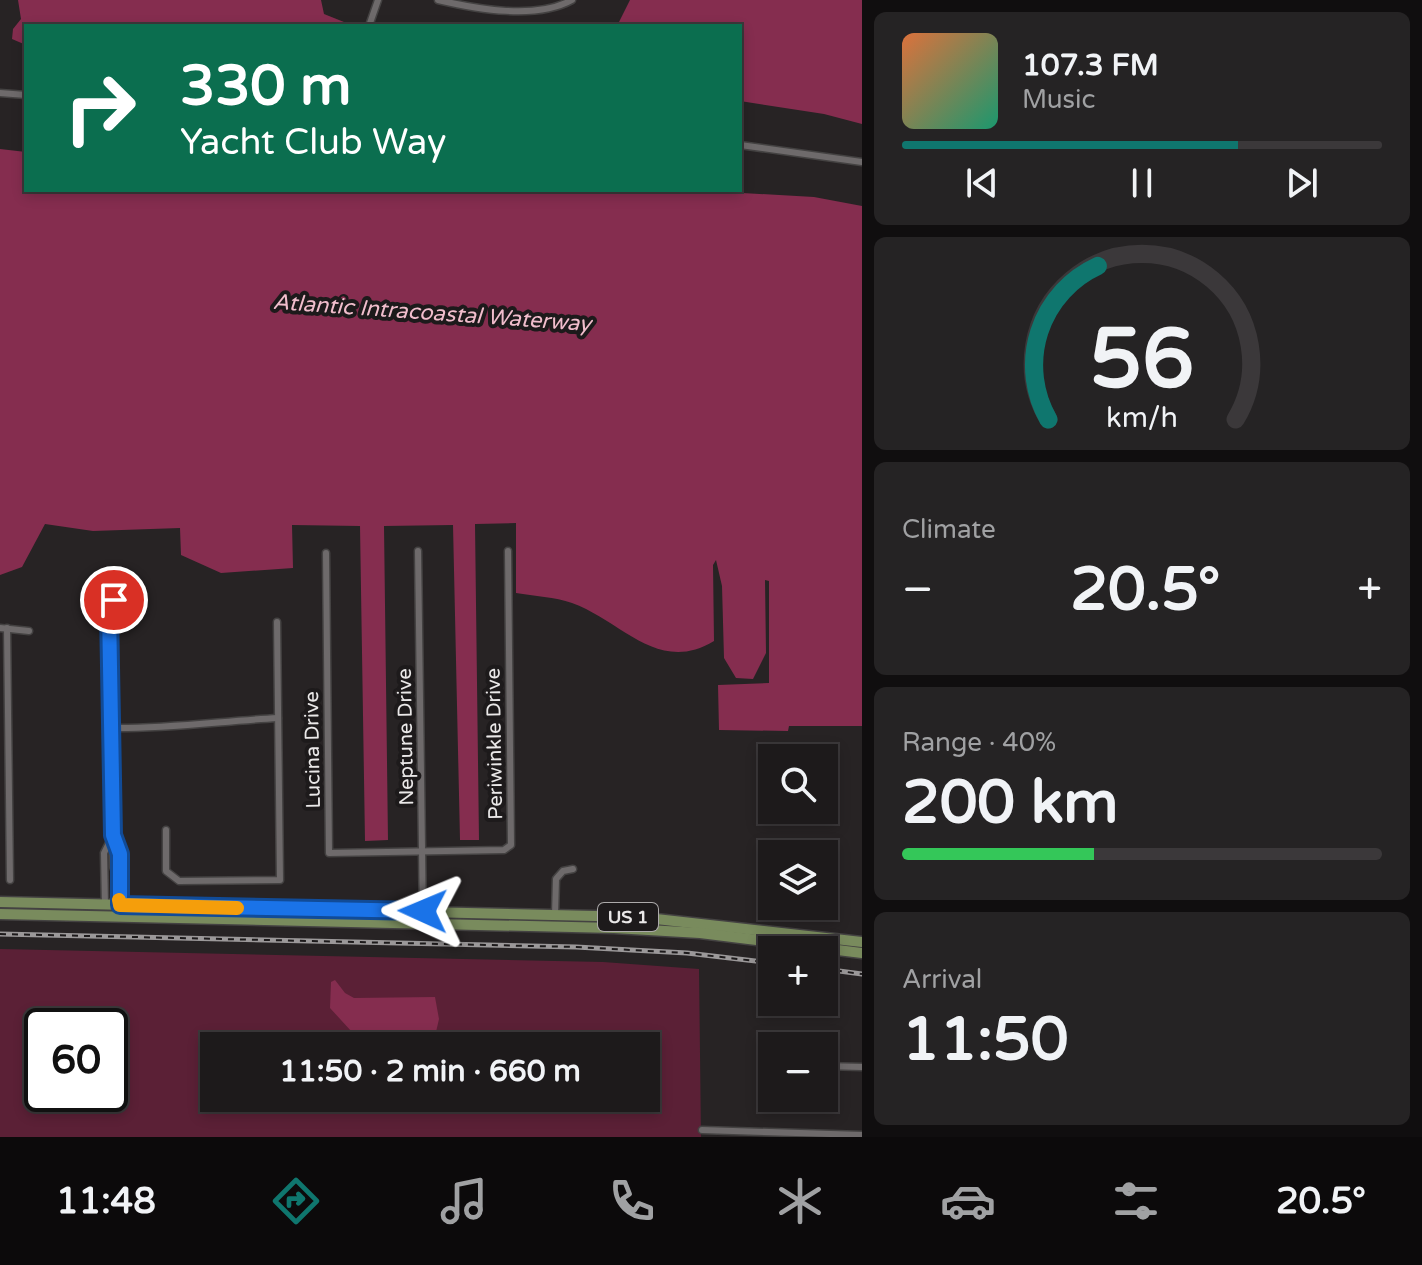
<!DOCTYPE html>
<meta charset="utf-8">
<style>
body{margin:0;font-family:"Varela Round",sans-serif;background:#252324;color:#f1f3f6;height:100vh;display:flex;flex-direction:column;font-size:30px;white-space:nowrap}
*{box-sizing:border-box;margin:0}
p{font-size:26px;color:#a0a1a3}
.icon{flex:none;width:44px;height:44px;fill:none;stroke:currentColor;stroke-width:2;stroke-linecap:round;stroke-linejoin:round}
.map{position:relative;flex:1;overflow:hidden}
.sheet{display:flex;flex-direction:column;gap:12px;padding:12px;background:#100e0f;width:560px}
.sheet>*{flex:none}
.hud{position:absolute;left:24px;top:24px;width:718px;height:168px;border-radius:0px;box-shadow:0 4px 12px #0003,0 0 0 2px #3b383a;background:#0b6e4f;color:#fff;overflow:hidden}
.tools{position:absolute;left:758px;top:744px;display:grid;gap:16px}
.tools a{display:grid;place-items:center;width:80px;height:80px;border-radius:0px;background:#1d1a1b;box-shadow:0 4px 12px #0003,0 0 0 2px #3b383a;font-size:40px}
.speed{position:absolute;left:24px;top:1008px;display:flex;gap:16px;font-size:40px;font-weight:700;text-align:center}
.speed>*{display:grid;place-content:center;width:104px;height:104px;border-radius:50%;background:#1d1a1b;box-shadow:0 4px 12px #0003,0 0 0 2px #3b383a;line-height:1}
.speed .limit{border:4px solid #111;border-radius:12px;background:#fff;color:#111}
.pin{position:absolute;display:grid;place-items:center;width:68px;height:68px;color:#fff;margin:-34px;border:4px solid #fff;border-radius:50%;box-shadow:0 2px 8px #0007}
.me{position:absolute;width:88px;margin:-44px;rotate:271deg;stroke-linejoin:round;filter:drop-shadow(0 0 6px #0008)}
.turn{display:flex;align-items:center;gap:28px;height:168px;padding:0 24px;font-size:36px}
.turn .icon{width:104px;height:104px;stroke-width:2.5}
.turn b{display:block;font-size:56px;line-height:68px}
.big{font-size:60px;font-weight:700;line-height:1.1}
.sheet .card{flex:1;display:flex;flex-direction:column;justify-content:center;gap:12px;min-width:0;padding:0 28px;border-radius:12px;background:#252324}
.sheet .dial{align-items:center;gap:0}
.dial svg{height:208px;overflow:visible;fill:none;stroke:#3b383a;stroke-width:7;stroke-linecap:round;text-anchor:middle}
.dial text{fill:#f1f3f6;stroke:none}
.song{display:flex;align-items:center;gap:24px}
.cover{width:96px;height:96px;border-radius:12px;background:linear-gradient(135deg,hsl(20 70% 55%),hsl(160 70% 35%))}
.played{height:8px;border-radius:4px;background:linear-gradient(90deg,#0f766e 70%,#3b383a 70%)}
.keys{display:flex;justify-content:space-around;direction:ltr}
.heat{display:flex;justify-content:space-between;align-items:center;font-size:44px;direction:ltr}
.charge{height:12px;border-radius:6px;background:linear-gradient(90deg,#34c759 40%,#3b383a 0)}
.trip{position:absolute;left:200px;top:1032px;width:460px;height:80px;border-radius:0px;background:#1d1a1b;box-shadow:0 4px 12px #0003,0 0 0 2px #3b383a;font-weight:700;line-height:80px;text-align:center}
.dock{display:flex;height:128px;justify-content:space-around;align-items:center;background:#0c0a0b;color:#a0a1a3}
.dock .icon{width:56px;height:56px}
.dock .current{color:#0f766e}
.dock b{font-size:36px;color:#f1f3f6}
main{display:flex;flex:1;min-height:0}
.map>svg:first-child{display:block}
.green{fill:#5b2036;fill-rule:evenodd}
.water{fill:#852d4f}
.lines{fill:none;stroke-linecap:round;stroke-linejoin:round}
.minor-casing{stroke:#444242;stroke-width:9}
.primary-casing{stroke:#444242;stroke-width:13}
.minor{stroke:#6e6a6b;stroke-width:6}
.primary{stroke:#798b5d;stroke-width:10}
.rail-casing{stroke:#9b9899;stroke-width:5}
.rail{stroke:#1d1a1b;stroke-width:2;stroke-dasharray:6;stroke-linecap:butt}
.route-casing{stroke:#114b97;stroke-width:20}
.route{stroke:#1a73e8;stroke-width:14}
.slow{stroke:#f59e0b;stroke-width:14}
.labels{text-anchor:middle;stroke-width:8;stroke-linejoin:round;paint-order:stroke}
.shield{fill:#1d1a1b;stroke:#acaaaa;stroke-width:2}
.shield-label{font-size:18px;font-weight:bold;fill:#eae8e8}
.street-label{font-size:20px;fill:#eae8e8;stroke:#1d1a1b}
.water-label{font-size:22px;font-style:italic;fill:#f1bdcc;stroke:#1d1a1b}
</style>
<main>
<div class="map">
<svg width="862" height="1137" viewBox="0 0 862 1137">
<rect width="100%" height="100%" fill="#272324"/>
<!-- green -->
<path class="green" d="M0 949 603 962 699 969 701 1137H0ZM42 1026H110V1094H42ZM214 1046H646V1098H214Z"/>
<!-- water -->
<g class="water">
<polygon points="18,0 321,0 324,14 354,26 26,26 26,45 12,39 13,29 21,19"/>
<polygon points="630,0 862,0 862,124 824,114 740,101 740,26 617,26"/>
<path d="M0 149 26 152V190H689L814 197 862 206V726H789L788 731 719 730 718 685 769 683V581L765 580 766 653 753 679 736 678 724 658 722 586 716 560 713 565 714 641C658 675 622 621 572 603 555 597 534 596 516 593V523L475 524 479 840H460L453 525 384 526 388 840 365 841 360 526 292 525 293 568 221 573 181 555 180 528 93 531 45 524 22 567 0 575Z"/>
<polygon points="335,980 345,993 354,998 435,997 439,1019 436,1032 429,1035 352,1032 330,1008 331,982"/>
</g>
<g class="lines">
<!-- minor casing -->
<g class="minor-casing">
<g id="minor">
<path d="M438 0C477 9 536 20 572 0"/>
<polyline points="369,26 378,0"/>
<polyline points="0,93 26,95"/>
<polyline points="740,145 862,162"/>
<polyline points="418,551 423,923"/>
<polyline points="326,553 329,853 504,850 511,845 508,551"/>
<circle cx="120" cy="591" r="11"/>
<polyline points="114,600 109,610 113,866 118,882"/>
<polyline points="0,628 29,631"/>
<polyline points="7,628 10,880"/>
<path d="M111 728C167 729 222 721 278 718"/>
<polyline points="166,830 166,871 179,881 280,880 277,622"/>
<polyline points="114,839 120,854 119,906"/>
<polyline points="105,906 104,853 113,835"/>
<polyline points="555,915 556,879 563,871 573,869"/>
<polyline points="824,1066 862,1067"/>
<polyline points="702,1130 862,1135"/>
</g>
</g>
<!-- primary casing -->
<g class="primary-casing">
<g id="primary">
<polyline points="0,902 638,917 862,942"/>
<polyline points="0,914 614,928 700,933 862,953"/>
</g>
</g>
<!-- minor -->
<use href="#minor" class="minor"/>
<!-- primary -->
<use href="#primary" class="primary"/>
<!-- rail casing -->
<g class="rail-casing">
<g id="rail">
<polyline points="0,934 576,947 687,953 772,963"/>
<polyline points="824,969 862,974"/>
</g>
</g>
<!-- rail -->
<use href="#rail" class="rail"/>
</g>
<g class="lines">
<!-- route casing -->
<g class="route-casing">
<polyline id="route" points="114,600 109,610 113,835 120,854 120,905 423,911"/>
</g>
<!-- route -->
<use href="#route" class="route"/>
<!-- slow -->
<polyline class="slow" points="119,900 120,905 237,908"/>
</g>
<g class="labels">
<!-- shield labels -->
<rect class="shield" x="598" y="903" width="60" height="28" rx="6"/>
<g class="shield-label">
<text x="628" y="923">US 1</text>
</g>
<!-- street labels -->
<g class="street-label">
<text transform="translate(405 737) rotate(-91)" y="7">Neptune Drive</text>
<text transform="translate(494 744) rotate(-91)" y="7">Periwinkle Drive</text>
<text transform="translate(312 750) rotate(-91)" y="7">Lucina Drive</text>
</g>
<!-- water labels -->
<g class="water-label">
<text transform="translate(432 312) rotate(4)" y="8">Atlantic Intracoastal Waterway</text>
</g>
</g>
</svg>
<div class="tools">
<a><svg class="icon" aria-label="search" viewBox="0 0 24 24"><circle cx="10" cy="10" r="6"/><path d="M15 15l6 6"/></svg></a>
<a><svg class="icon" aria-label="layers" viewBox="0 0 24 24"><path d="M12 4l9 5-9 5-9-5zM3 14l9 5 9-5"/></svg></a>
<a>+</a>
<a>−</a>
</div>
<div class="speed"><div class="limit">60</div></div>
<div class="pin" style="left:114px;top:600px;background:#d93025"><svg class="icon" aria-label="arrive" viewBox="0 0 24 24"><path d="M6 21V4h12l-3 4 3 4H6"/></svg></div>
<svg class="me" style="left:423px;top:911px" viewBox="-20 -20 40 40"><path d="M0-17L14 15 0 8-14 15z" fill="#1a73e8" stroke="#fff" stroke-width="4"/></svg>
<div class="trip">11:50 · 2 min · 660 m</div>
<div class="hud">
<div class="turn"><svg class="icon" aria-label="right" viewBox="0 0 24 24"><path d="M7 20v-9h11M14 6l5 5-5 5"/></svg><div><b>330 m</b>Yacht Club Way</div></div>
</div>
</div>
<section class="sheet">
<div class="card">
<div class="song"><i class="cover"></i><div><b>107.3 FM</b><p>Music</p></div></div>
<div class="played"></div>
<div class="keys"><svg class="icon" aria-label="previous" viewBox="0 0 24 24"><path d="M18 5L8 12l10 7zM5 5v14"/></svg><svg class="icon" aria-label="pause" viewBox="0 0 24 24"><path d="M8 5v14M16 5v14"/></svg><svg class="icon" aria-label="next" viewBox="0 0 24 24"><path d="M6 5l10 7-10 7zM19 5v14"/></svg></div>
</div>
<div class="card dial"><svg viewBox="0 0 100 80">
<path d="M14 69A42 42 0 1 1 86 69"/>
<path d="M14 69A42 42 0 0 1 33 10" stroke="#0f766e"/>
<text x="50" y="56" font-size="32" font-weight="700">56</text>
<text x="50" y="72" font-size="11">km/h</text>
</svg></div>
<div class="card"><p>Climate</p>
<div class="heat"><a>−</a><b class="big">20.5°</b><a>+</a></div>
</div>
<div class="card"><p>Range · 40%</p><b class="big">200 km</b><div class="charge"></div></div>
<div class="card"><p>Arrival</p><b class="big">11:50</b></div>
</section>
</main>
<nav class="dock">
<b>11:48</b>
<svg class="icon current" aria-label="directions" viewBox="0 0 24 24"><path d="M12 3l9 9-9 9-9-9zM9 14v-3h6M13 9l2 2-2 2"/></svg>
<svg class="icon" aria-label="music" viewBox="0 0 24 24"><path d="M9 18V5l10-2v13"/><circle cx="6" cy="18" r="3"/><circle cx="16" cy="16" r="3"/></svg>
<svg class="icon" aria-label="phone" viewBox="0 0 24 24"><path d="M5 4h4l2 5-3 2q2 4 5 5l2-3 5 2v4C11 20 4 13 5 4z"/></svg>
<svg class="icon" aria-label="climate" viewBox="0 0 24 24"><path d="M12 3v18M4 7l16 10M4 17L20 7"/></svg>
<svg class="icon" aria-label="car" viewBox="0 0 24 24"><path d="M5 17H2v-5l4-1 3-4h7l3 4 3 1v5h-3M9 17h6M6 11h13"/><circle cx="7" cy="17" r="2"/><circle cx="17" cy="17" r="2"/></svg>
<svg class="icon" aria-label="filters" viewBox="0 0 24 24"><path d="M4 7h16M4 17h16"/><circle cx="9" cy="7" r="2"/><circle cx="15" cy="17" r="2"/></svg>
<b>20.5°</b>
</nav>
